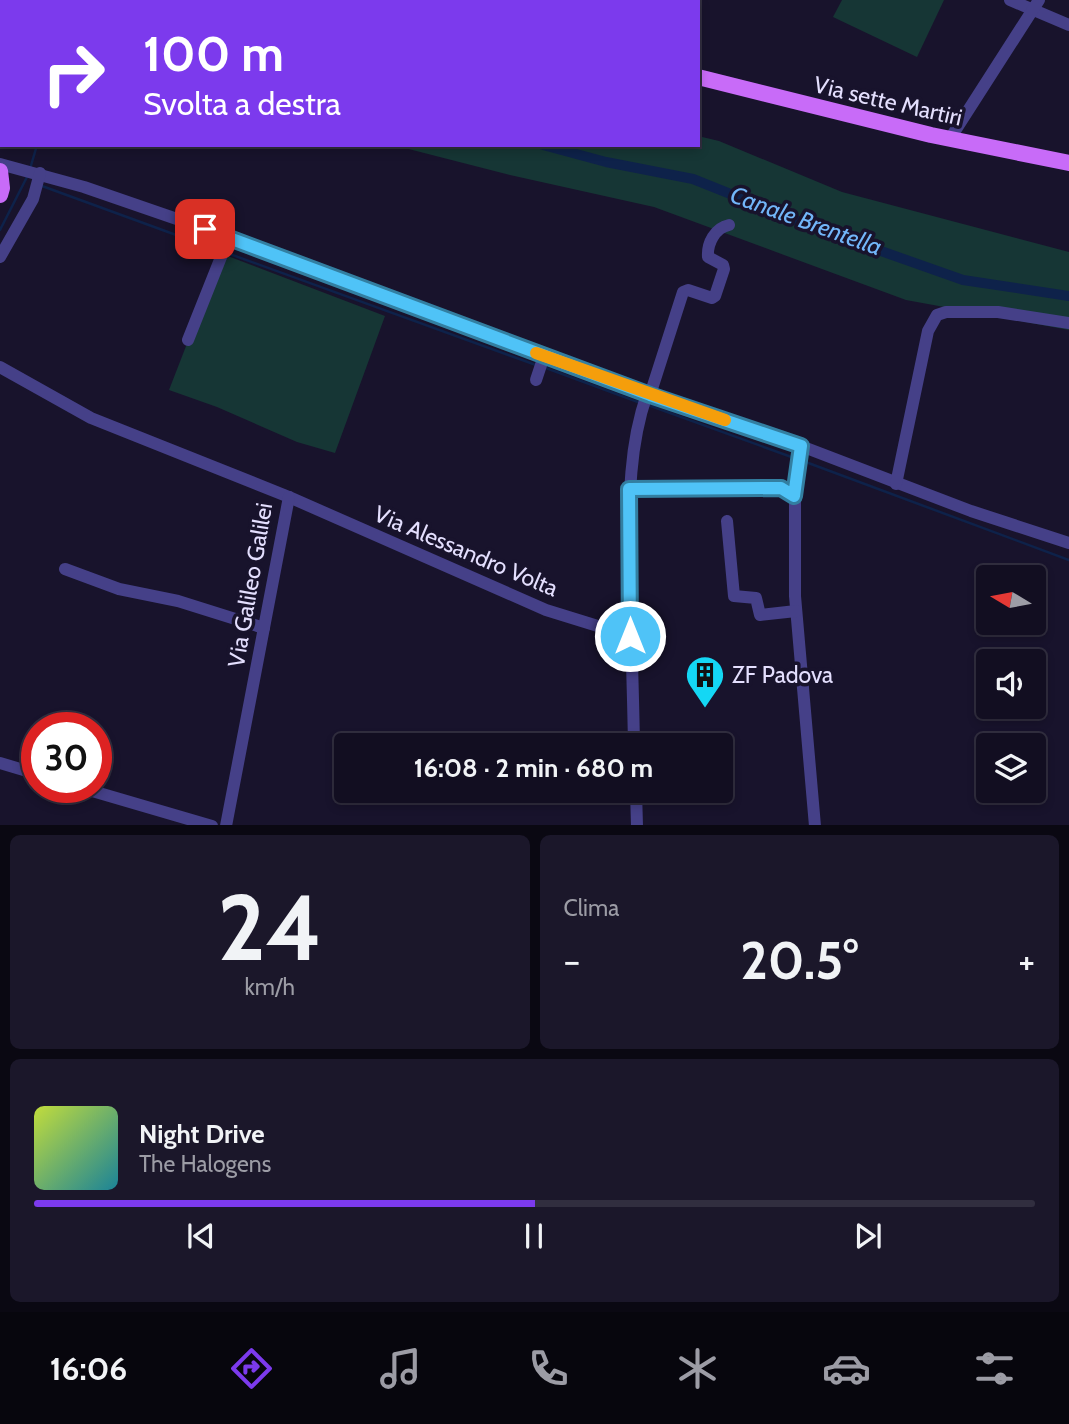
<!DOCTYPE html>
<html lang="it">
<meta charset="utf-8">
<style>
body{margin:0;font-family:Cabin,sans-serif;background:#1b172a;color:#f1f3f6;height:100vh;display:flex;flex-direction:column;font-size:26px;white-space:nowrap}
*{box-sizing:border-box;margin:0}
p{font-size:23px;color:#9c9ca5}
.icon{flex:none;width:38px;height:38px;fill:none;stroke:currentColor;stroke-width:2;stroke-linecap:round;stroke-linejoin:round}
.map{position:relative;height:825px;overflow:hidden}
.side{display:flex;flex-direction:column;gap:10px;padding:10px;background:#0a0812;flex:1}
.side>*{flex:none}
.guide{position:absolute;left:0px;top:0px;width:700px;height:147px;box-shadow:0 4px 10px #0003,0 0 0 2px #312e3f;background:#7c3aed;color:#fff;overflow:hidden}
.needle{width:46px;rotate:280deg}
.controls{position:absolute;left:976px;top:565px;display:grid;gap:14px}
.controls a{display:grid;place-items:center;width:70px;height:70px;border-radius:7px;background:#120e21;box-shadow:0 4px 10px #0003,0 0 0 2px #312e3f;font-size:35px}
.speed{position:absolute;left:21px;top:712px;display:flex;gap:14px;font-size:35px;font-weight:700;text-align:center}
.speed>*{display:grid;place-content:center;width:91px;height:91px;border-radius:50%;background:#120e21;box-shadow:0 4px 10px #0003,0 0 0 2px #312e3f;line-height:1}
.speed .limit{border:10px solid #d22;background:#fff;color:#111}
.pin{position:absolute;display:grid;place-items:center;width:60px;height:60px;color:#fff;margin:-30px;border-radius:14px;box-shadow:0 4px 10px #0006}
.me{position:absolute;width:77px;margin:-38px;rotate:0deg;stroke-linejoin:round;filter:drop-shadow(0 0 5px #0008)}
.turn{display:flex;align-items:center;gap:24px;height:147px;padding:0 28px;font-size:32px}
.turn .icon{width:91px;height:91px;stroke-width:2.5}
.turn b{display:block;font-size:49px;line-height:60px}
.big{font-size:52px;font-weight:700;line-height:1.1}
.side .widget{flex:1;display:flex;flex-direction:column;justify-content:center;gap:10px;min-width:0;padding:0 24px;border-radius:10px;background:#1b172a}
.side .dial{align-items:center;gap:0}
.dial b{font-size:91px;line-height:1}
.song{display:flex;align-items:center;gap:21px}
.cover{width:84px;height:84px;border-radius:10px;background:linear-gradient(135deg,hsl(70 70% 55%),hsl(190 70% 35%))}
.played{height:7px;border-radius:4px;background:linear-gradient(90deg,#7c3aed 50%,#312e3f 50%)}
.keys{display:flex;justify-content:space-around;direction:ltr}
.heat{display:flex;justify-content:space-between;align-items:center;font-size:38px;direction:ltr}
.side .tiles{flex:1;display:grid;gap:10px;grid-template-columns:1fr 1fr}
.widget:last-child{grid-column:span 2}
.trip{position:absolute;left:334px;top:733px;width:399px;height:70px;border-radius:7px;background:#120e21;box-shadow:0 4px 10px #0003,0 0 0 2px #312e3f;font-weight:700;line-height:70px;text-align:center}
.menu{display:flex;height:112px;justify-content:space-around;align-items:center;background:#07060d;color:#9c9ca5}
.menu .icon{width:49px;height:49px}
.menu .active{color:#7c3aed}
.menu b{font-size:32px;color:#f1f3f6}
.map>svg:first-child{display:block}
.green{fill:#163635}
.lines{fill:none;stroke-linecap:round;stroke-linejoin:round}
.stream{stroke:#0e224a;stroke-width:2.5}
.canal{stroke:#0e224a;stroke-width:10}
.minor{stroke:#454088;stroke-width:12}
.major{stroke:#c86bf8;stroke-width:16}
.route-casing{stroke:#337fa1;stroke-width:18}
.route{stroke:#4fc3f7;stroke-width:12}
.slow{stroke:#f59e0b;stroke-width:12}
.labels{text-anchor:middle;stroke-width:7;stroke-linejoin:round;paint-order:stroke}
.street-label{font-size:23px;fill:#e4dffe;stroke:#18132c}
.poi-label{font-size:23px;fill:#e4dffe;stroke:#18132c;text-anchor:start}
.water-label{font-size:24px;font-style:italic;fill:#72b6f9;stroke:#18132c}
</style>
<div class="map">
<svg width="1069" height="826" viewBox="0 0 1069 826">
<rect width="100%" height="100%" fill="#18132c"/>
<!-- green -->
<g class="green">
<polygon points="0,0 162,0 167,2 2,2 2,27"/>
<polygon points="842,0 944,0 917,57 833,17"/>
<polygon points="698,136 719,141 842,192 1069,252 1069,330 906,300 654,207 510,175 393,145 698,145"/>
<polygon points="225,255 385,316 335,453 297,442 217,407 169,390 195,323"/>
</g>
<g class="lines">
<!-- stream -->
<g class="stream">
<polyline points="30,169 37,145"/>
<polyline points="42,186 220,251"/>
<polyline points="0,230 28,175"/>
<polyline points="227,253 536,365"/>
<polyline points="546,368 638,402"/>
<polyline points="648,405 797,459"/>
<polyline points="803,461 1069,560"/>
</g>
<!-- canal -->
<g class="canal">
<polyline points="19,0 27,2"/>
<polyline points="543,145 606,162 693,179 813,227 963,280 1069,296"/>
</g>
<!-- minor -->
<g class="minor">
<polyline points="1010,0 1069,25"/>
<polyline points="952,140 953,134 1039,0"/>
<polyline points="0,164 84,187 229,237 650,395 801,446 971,511 1069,543"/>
<polyline points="0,257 33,199 40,173"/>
<polyline points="188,340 229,237"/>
<polyline points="0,367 91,418 289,497 546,610 630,636"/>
<polyline points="536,380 544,356"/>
<path d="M650 395 683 292 688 290 712 298 715 296 724 269 723 265 708 257C707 243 715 228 729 225"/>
<polyline points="801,446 795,496 795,596 815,826"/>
<polyline points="896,484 928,331 937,315 946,312 998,312 1069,323"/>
<polyline points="629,489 781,488 795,496"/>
<polyline points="727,521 734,596 756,598 760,615 796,611"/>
<polyline points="65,569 119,589 178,601 264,628"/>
<path d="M634 746C633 681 630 617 630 553 629 498 629 446 647 394"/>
<polyline points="0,763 37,774"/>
<polyline points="82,788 212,826"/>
<polyline points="636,791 637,826"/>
<polyline points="226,826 289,497"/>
</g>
<!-- major -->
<g class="major">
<polyline points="401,0 408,2"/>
<polyline points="698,77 931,135 1069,163"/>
<polyline points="0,171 2,188 0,195"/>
</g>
</g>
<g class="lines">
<!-- route casing -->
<g class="route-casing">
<polyline id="route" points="205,229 650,395 801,446 794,496 781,488 629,489 630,636"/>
</g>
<!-- route -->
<use href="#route" class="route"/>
<!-- slow -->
<polyline class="slow" points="536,353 725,420"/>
</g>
<!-- icons -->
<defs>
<g id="building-pin" transform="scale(2.0125)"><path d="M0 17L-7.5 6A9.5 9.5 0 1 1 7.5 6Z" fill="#14d7f4" stroke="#18132c"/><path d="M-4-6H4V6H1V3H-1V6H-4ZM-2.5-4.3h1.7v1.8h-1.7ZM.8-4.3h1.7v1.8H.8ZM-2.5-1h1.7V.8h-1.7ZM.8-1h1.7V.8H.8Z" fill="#111"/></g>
</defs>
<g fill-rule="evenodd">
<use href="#building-pin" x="705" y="675"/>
</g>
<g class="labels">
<!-- street labels -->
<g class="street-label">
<text transform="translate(888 101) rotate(13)" y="8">Via sette Martiri</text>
<text transform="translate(466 551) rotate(23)" y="8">Via Alessandro Volta</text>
<text transform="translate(250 585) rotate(-80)" y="8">Via Galileo Galilei</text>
</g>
<!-- poi labels -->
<g class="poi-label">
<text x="732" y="683">ZF Padova</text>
</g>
<!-- water labels -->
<g class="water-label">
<text transform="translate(806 221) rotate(20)" y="8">Canale Brentella</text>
</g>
</g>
</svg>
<div class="controls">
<a><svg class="needle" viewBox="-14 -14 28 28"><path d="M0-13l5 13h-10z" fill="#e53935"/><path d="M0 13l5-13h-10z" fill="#9c9ca5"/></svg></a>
<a><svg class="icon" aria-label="sound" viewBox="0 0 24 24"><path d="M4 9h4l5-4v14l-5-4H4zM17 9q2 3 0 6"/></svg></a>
<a><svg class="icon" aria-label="layers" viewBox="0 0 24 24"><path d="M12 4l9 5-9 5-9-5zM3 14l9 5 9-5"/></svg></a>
</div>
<div class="speed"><div class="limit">30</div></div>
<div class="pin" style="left:205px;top:229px;background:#d93025"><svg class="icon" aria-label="arrive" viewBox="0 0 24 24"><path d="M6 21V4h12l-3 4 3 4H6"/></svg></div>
<svg class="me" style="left:630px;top:636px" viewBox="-20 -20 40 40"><circle r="17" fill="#4fc3f7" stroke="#fff" stroke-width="3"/><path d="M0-11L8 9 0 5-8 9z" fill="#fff"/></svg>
<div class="trip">16:08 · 2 min · 680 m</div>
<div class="guide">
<div class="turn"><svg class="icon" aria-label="right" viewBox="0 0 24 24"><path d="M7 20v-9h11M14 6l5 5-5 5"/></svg><div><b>100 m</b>Svolta a destra</div></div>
</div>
</div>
<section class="side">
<div class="tiles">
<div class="widget dial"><b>24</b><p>km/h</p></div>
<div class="widget"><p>Clima</p>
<div class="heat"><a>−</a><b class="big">20.5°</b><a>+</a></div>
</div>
<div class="widget">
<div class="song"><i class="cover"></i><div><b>Night Drive</b><p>The Halogens</p></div></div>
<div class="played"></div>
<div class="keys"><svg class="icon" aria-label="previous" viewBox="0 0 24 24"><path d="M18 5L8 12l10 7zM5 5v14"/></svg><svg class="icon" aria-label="pause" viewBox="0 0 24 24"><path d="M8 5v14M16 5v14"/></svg><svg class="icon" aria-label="next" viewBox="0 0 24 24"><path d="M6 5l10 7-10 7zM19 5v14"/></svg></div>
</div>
</div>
</section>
<nav class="menu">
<b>16:06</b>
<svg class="icon active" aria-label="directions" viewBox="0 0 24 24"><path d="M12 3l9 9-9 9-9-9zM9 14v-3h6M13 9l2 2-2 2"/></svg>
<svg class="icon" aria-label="music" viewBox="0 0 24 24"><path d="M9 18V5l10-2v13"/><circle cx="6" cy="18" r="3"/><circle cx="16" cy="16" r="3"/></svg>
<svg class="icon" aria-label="phone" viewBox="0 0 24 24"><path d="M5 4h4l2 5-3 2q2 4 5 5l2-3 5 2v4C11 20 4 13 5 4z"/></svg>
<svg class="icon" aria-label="climate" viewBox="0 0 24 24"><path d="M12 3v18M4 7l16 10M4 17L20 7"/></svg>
<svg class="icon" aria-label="car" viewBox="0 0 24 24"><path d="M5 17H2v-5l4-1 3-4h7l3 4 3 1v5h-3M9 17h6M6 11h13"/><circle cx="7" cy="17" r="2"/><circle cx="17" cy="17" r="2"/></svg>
<svg class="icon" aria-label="filters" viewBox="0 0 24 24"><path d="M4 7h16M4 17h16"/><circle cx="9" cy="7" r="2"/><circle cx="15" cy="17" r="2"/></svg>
</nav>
